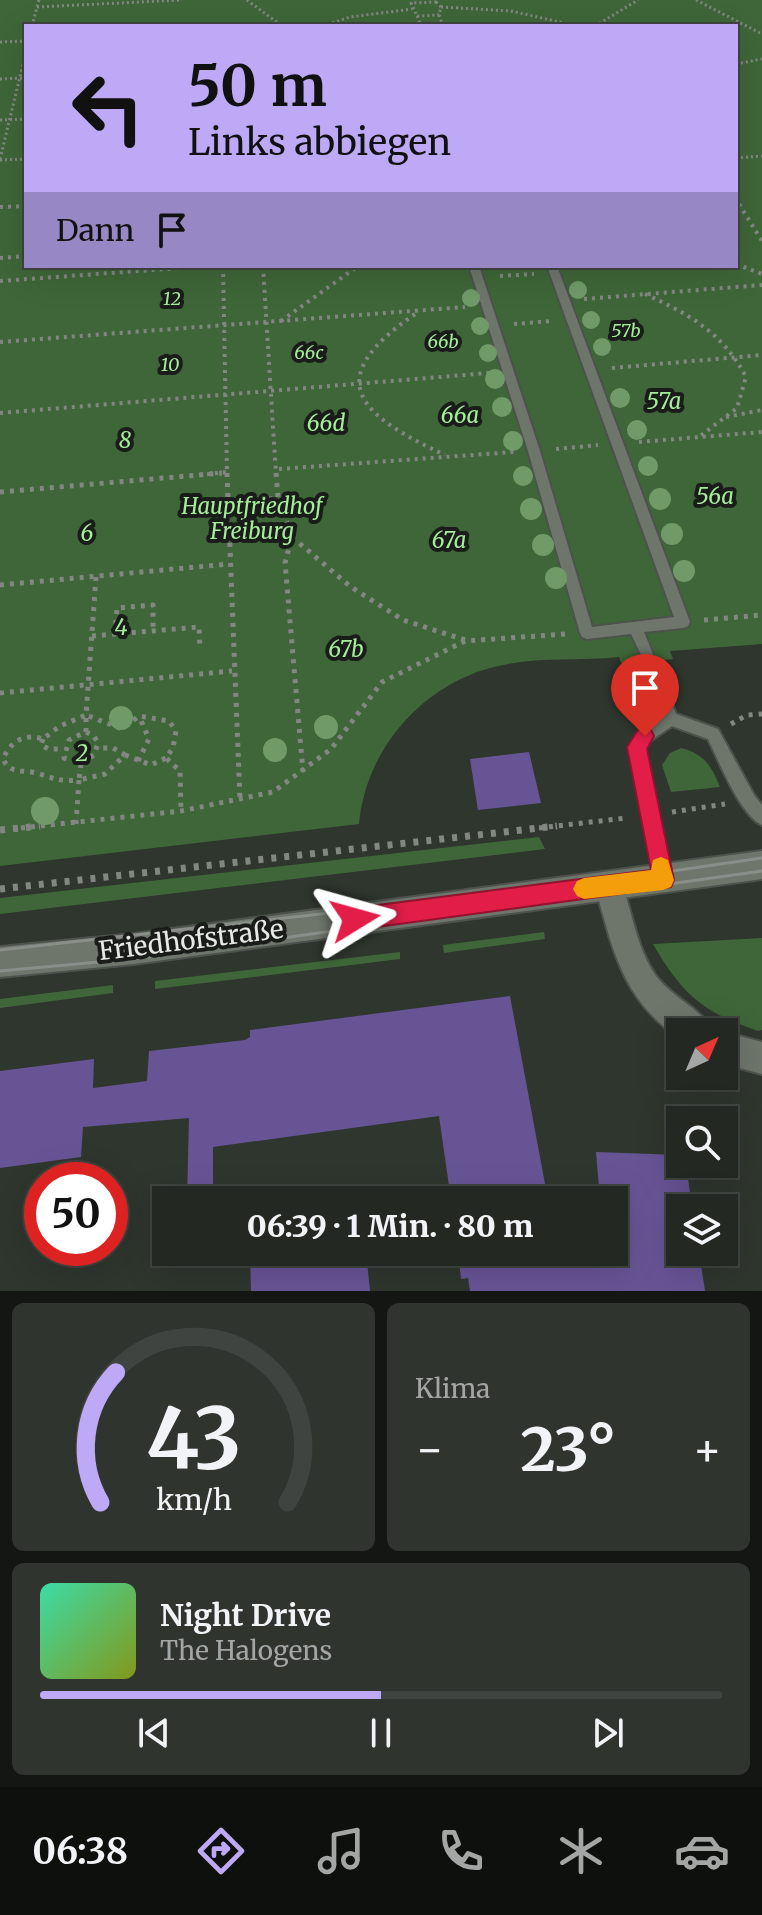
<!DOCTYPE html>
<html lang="de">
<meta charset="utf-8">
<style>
body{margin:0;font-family:Merriweather,serif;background:#2f342f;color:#f1f3f6;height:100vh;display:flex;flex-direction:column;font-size:30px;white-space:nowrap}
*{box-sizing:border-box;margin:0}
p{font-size:26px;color:#a3a6a5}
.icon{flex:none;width:44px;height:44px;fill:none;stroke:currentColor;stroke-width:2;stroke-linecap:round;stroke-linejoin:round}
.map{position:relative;height:1291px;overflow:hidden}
.side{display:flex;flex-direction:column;gap:12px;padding:12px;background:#131613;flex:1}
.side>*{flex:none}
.hud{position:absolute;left:24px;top:24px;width:714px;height:244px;border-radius:0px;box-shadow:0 8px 32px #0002,0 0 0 2px #404440;background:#bda9f5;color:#111;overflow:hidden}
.needle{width:52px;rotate:44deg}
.buttons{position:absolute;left:666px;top:1018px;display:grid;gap:16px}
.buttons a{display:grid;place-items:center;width:72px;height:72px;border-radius:0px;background:#232822;box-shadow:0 8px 32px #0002,0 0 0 2px #404440;font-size:40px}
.speed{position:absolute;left:24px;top:1162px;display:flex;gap:16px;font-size:40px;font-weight:700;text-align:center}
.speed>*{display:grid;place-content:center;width:104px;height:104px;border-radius:50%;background:#232822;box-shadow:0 8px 32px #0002,0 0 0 2px #404440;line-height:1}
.speed .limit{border:12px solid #d22;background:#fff;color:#111}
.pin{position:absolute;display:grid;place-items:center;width:68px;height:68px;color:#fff;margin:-82px -34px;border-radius:50% 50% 50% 0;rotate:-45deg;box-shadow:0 0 8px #0007}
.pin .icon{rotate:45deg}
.me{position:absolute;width:88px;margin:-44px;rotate:82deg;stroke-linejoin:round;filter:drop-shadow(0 0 6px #0008)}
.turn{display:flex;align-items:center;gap:28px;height:168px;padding:0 32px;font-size:36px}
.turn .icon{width:104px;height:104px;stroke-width:2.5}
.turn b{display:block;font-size:56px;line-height:68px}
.then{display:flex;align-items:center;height:76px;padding:0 32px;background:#0003;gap:16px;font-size:30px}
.big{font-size:60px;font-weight:800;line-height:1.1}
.side .card{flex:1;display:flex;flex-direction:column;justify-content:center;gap:12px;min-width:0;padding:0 28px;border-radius:12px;background:#2f342f}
.side .dial{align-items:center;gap:0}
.dial svg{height:208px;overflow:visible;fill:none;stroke:#404440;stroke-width:7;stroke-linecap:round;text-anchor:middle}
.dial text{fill:#f1f3f6;stroke:none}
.song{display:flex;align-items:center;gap:24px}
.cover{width:96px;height:96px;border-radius:12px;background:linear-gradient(135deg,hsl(160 70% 55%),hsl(70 70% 35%))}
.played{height:8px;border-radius:4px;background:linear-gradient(90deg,#bda9f5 50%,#404440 50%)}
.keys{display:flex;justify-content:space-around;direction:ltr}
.heat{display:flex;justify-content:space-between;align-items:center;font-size:44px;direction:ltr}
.side .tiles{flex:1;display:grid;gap:12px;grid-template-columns:1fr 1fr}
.card:last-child{grid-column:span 2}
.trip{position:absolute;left:152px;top:1186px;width:476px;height:80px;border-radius:0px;background:#232822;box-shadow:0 8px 32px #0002,0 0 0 2px #404440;font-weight:800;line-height:80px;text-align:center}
.tab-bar{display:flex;height:128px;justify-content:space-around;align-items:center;background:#0e100e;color:#a3a6a5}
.tab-bar .icon{width:56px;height:56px}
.tab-bar .selected{color:#bda9f5}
.tab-bar b{font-size:36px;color:#f1f3f6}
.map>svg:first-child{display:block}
.green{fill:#3e6638;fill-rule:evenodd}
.building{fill:#675495}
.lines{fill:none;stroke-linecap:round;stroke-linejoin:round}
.lane-casing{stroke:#4d534c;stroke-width:4}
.street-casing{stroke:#4d534c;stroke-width:4}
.secondary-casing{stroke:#4d534c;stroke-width:4}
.path-far3{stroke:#828881;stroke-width:3;stroke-dasharray:2 3;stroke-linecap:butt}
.path-far2{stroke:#828881;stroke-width:4;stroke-dasharray:3 5;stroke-linecap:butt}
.path-far1{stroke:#828881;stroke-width:5;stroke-dasharray:4 6;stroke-linecap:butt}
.path{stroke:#828881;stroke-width:7;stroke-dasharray:5 8;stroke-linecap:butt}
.lane{fill:#6e766c;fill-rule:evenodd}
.street{fill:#6e766c;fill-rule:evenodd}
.secondary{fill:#6e766c;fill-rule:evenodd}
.tram{stroke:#898f88;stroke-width:3}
.tree{fill:#709b69}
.route{fill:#e11d48;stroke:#92132f;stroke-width:2}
.slow{fill:#f59e0b}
.labels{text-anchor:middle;stroke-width:8;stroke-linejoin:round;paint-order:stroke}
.far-park-label{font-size:18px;font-style:italic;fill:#a5ed9a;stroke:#191c19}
.park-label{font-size:22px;font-style:italic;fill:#a5ed9a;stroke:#191c19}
.near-street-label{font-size:26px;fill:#e5eae4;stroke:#191c19}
</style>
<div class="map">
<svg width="762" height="1291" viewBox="0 0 762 1291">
<rect width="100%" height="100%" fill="#2f362e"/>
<!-- green -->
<g class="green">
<path d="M0 0H762V644L670 651 673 659 622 665 619 657C582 661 544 657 508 664 429 677 366 745 359 824L0 866ZM26 26H736V266H26Z"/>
<path d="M681 748C704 754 711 765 720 787L671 792 662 765 670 753Z"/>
<polygon points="539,837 545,849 0,914 0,898"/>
<polygon points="544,932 545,939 444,953 443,945"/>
<path d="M762 938V1030L758 1031C702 1012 682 994 653 944Z"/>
<polygon points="400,952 400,959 155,989 155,981"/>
<polygon points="113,985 113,993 0,1008 0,999"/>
</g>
<!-- building -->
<g class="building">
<polygon points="529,752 541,803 478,810 470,759"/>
<polygon points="510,996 548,1200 451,1200 439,1116 213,1147 213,1200 187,1200 189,1118 83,1127 81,1157 0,1168 0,1071 94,1059 93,1088 147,1081 149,1051 245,1040 250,1037 250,1030"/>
<polygon points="596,1152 680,1155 680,1164 686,1164 692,1208 680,1208 680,1252 699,1252 705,1291 470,1291 468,1278 461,1279 458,1252 614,1252 614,1200 600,1200"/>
<polygon points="250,1252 366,1252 370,1291 251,1291"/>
</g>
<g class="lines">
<!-- lane casing -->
<g class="lane-casing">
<path id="lane" d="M469 266H479L540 451 592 627 674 617 547 266H557L690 622 688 626 683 628 644 632 653 654 652 657 656 662 676 714 718 729 754 795 762 805V825C740 815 719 761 708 739L672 726 650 741 645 748 671 880 669 886 663 888 657 886 655 880 629 747 640 731 662 716 642 662 643 659 631 634 587 639 582 637 580 633 528 451Z"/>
</g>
<!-- street casing -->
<g class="street-casing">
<g id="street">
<path d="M609 872 619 876C632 908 635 946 656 976 671 997 704 1010 713 1032H680V1039C622 999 613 950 595 886L599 876Z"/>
<polygon points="724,1032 762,1042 762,1074 724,1064"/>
</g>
</g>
<!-- secondary casing -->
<g class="secondary-casing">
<polygon id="secondary" points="762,851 762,879 134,964 0,977 0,947 134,934"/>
</g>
<!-- path-far3 -->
<g class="path-far3">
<polyline points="247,0 282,26"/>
<polyline points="696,0 762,34"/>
<polygon points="436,2 441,7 439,15 417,16 411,3"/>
<polyline points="37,7 182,0"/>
<polyline points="441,7 511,11 577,26"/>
<polyline points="439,15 443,26"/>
<polyline points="417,16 421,26"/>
<polyline points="32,26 39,0"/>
<polyline points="323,26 350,17 412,9"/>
<polyline points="595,26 638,0"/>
<polyline points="0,42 26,41"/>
<polyline points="736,64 762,59"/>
<polyline points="0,79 26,78"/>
<polyline points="0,120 26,119"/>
<polyline points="736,158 762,156"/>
<polyline points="0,159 26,52"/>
<polyline points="0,160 26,159"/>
<polyline points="736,199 740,206"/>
</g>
<!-- path-far2 -->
<g class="path-far2">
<polyline points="739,204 762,241"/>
<polyline points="0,207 26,206"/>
<polyline points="0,258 26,256"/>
<polyline points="736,264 762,274"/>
<polyline points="223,266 227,475"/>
<polyline points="263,266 276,475"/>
<polyline points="500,276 534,274"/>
<polyline points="0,281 208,266"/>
<path d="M645 294C689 314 723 333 746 377L737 408 699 437"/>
<polyline points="584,299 762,285"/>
<path d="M415 314C319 380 359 415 445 455"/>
<polyline points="281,321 358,266"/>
<polyline points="514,324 552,321"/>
<polyline points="0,342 465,307"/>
<polyline points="612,368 762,355"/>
<polyline points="0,413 489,373"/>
<polyline points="726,417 762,410"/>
<polyline points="639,442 762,432"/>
<polyline points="556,449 598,445"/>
<polyline points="279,469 514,452"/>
<polyline points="199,475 228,472"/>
</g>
<!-- path-far1 -->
<g class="path-far1">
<polyline points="227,473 240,800"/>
<polyline points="276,473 278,498 292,537 285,563 303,772"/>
<polyline points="0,492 222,473"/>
<polyline points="229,504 278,498"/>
<polyline points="292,537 351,587 403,620 465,640"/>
<polyline points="0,585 229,564"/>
<polyline points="704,620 762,615"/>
<polyline points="115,634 117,608 153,605 153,631"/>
<polyline points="92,636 199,627 200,647"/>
<polyline points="0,693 232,671"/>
<polyline points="731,724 747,715 762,714"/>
<polyline points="86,732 86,715 122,729 139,716 169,721 176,731 173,748 166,758 180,771 181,811"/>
<polygon points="86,732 94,736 98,743 94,755 81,763 64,758 69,740"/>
<polyline points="43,739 41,745 49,749 63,749"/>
<polyline points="125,755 151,765 166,758"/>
<polyline points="138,761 149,739 139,716"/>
<polyline points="81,764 79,780 105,774 125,755 113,748 98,748"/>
<polyline points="672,812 725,804"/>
<path d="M76 824 79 780C58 782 55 778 36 773 22 769 11 775 3 759 11 741 24 733 43 739L60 726 86 715 96 577"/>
<polyline points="21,828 181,811 273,792 331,749 382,682 465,641 566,634"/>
<polyline points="539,828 626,818"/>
</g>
<!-- path -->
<g class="path">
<polyline points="0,830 40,826"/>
<polyline points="0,889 557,826"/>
</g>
<!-- lane -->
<use href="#lane" class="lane"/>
<!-- street -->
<use href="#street" class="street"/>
<!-- secondary -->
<use href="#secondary" class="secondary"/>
<!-- tram -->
<g class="tram">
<polyline points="0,950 562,887 762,858"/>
<polyline points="0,971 132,959 762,871"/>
</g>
</g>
<!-- trees -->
<g class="tree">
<circle cx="578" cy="290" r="9"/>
<circle cx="471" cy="298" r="9"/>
<circle cx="591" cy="320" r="9"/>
<circle cx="480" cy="326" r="9"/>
<circle cx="602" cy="347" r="9"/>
<circle cx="488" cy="353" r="9"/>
<circle cx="495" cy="379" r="10"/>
<circle cx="620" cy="398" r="10"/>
<circle cx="502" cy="407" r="10"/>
<circle cx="637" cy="430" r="10"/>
<circle cx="513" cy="441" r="10"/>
<circle cx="648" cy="466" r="10"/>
<circle cx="523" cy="476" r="10"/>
<circle cx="660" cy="499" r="11"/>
<circle cx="531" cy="509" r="11"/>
<circle cx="672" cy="534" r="11"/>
<circle cx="543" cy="545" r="11"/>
<circle cx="684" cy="571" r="11"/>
<circle cx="556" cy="578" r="11"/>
<circle cx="121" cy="718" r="12"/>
<circle cx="326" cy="727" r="12"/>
<circle cx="275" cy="750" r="12"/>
<circle cx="45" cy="811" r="14"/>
</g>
<!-- route -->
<polygon class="route" points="645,728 651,730 654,736 647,749 674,880 671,887 355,930 347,926 344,919 347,911 355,908 651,870 627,747 638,730"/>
<!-- slow -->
<polygon class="slow" points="661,857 668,860 674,880 671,887 663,890 584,899 577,896 573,889 577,881 584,878 651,870 653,860"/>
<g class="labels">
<!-- far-park labels -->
<g class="far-park-label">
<text x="172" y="305">12</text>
<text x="626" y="337">57b</text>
<text x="443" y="348">66b</text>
<text x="309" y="359">66c</text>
<text x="170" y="371">10</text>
</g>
<!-- park labels -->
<g class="park-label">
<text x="664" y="409">57a</text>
<text x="460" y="423">66a</text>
<text x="326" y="431">66d</text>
<text x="125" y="448">8</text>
<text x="715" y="504">56a</text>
<text x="252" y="514">Hauptfriedhof<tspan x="252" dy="25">Freiburg</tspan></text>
<text x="87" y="541">6</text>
<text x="449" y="548">67a</text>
<text x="121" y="635">4</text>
<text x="346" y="657">67b</text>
<text x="82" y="761">2</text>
</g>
<!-- near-street labels -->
<g class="near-street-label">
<text transform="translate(191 940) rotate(-7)" y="9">Friedhofstraße</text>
</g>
</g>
</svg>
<div class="buttons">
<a><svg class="needle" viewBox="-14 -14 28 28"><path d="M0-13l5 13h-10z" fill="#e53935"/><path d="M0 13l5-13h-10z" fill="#a3a6a5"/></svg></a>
<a><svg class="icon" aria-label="search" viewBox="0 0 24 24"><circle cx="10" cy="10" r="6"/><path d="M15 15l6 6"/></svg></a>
<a><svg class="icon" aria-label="layers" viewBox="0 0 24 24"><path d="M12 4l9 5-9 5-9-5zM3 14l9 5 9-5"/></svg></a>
</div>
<div class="speed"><div class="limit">50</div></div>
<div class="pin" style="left:645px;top:736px;background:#d93025"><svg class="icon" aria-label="arrive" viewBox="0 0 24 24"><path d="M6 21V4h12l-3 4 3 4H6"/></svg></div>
<svg class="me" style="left:355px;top:919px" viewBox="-20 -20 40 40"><path d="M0-17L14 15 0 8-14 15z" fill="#e11d48" stroke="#fff" stroke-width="4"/></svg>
<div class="trip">06:39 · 1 Min. · 80 m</div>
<div class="hud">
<div class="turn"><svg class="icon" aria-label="left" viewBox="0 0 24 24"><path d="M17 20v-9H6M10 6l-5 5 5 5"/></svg><div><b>50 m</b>Links abbiegen</div></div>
<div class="then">Dann<svg class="icon" aria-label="arrive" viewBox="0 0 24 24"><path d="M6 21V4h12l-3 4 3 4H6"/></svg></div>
</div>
</div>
<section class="side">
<div class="tiles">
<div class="card dial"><svg viewBox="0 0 100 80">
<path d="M14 69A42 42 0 1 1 86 69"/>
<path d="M14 69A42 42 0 0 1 20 19" stroke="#bda9f5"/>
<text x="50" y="56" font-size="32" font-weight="700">43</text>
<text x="50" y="72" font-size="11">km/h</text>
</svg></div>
<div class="card"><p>Klima</p>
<div class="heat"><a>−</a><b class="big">23°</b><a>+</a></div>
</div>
<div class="card">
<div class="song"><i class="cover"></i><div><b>Night Drive</b><p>The Halogens</p></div></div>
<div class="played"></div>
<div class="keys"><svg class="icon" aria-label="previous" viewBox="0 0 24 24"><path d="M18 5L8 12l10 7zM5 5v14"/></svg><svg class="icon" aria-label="pause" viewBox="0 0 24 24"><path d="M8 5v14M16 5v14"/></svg><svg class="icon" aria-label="next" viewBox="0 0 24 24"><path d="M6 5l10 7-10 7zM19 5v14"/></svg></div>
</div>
</div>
</section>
<nav class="tab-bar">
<b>06:38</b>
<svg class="icon selected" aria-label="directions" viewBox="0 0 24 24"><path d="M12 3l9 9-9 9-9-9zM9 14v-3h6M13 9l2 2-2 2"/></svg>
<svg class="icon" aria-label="music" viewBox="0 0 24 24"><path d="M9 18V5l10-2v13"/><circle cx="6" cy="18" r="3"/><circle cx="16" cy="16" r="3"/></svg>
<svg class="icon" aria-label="phone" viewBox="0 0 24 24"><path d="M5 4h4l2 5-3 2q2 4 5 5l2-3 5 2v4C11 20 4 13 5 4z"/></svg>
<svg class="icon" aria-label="climate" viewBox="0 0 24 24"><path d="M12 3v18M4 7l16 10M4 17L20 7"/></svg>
<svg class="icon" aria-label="car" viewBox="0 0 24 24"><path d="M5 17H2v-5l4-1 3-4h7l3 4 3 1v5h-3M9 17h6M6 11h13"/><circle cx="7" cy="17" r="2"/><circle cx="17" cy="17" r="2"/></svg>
</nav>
